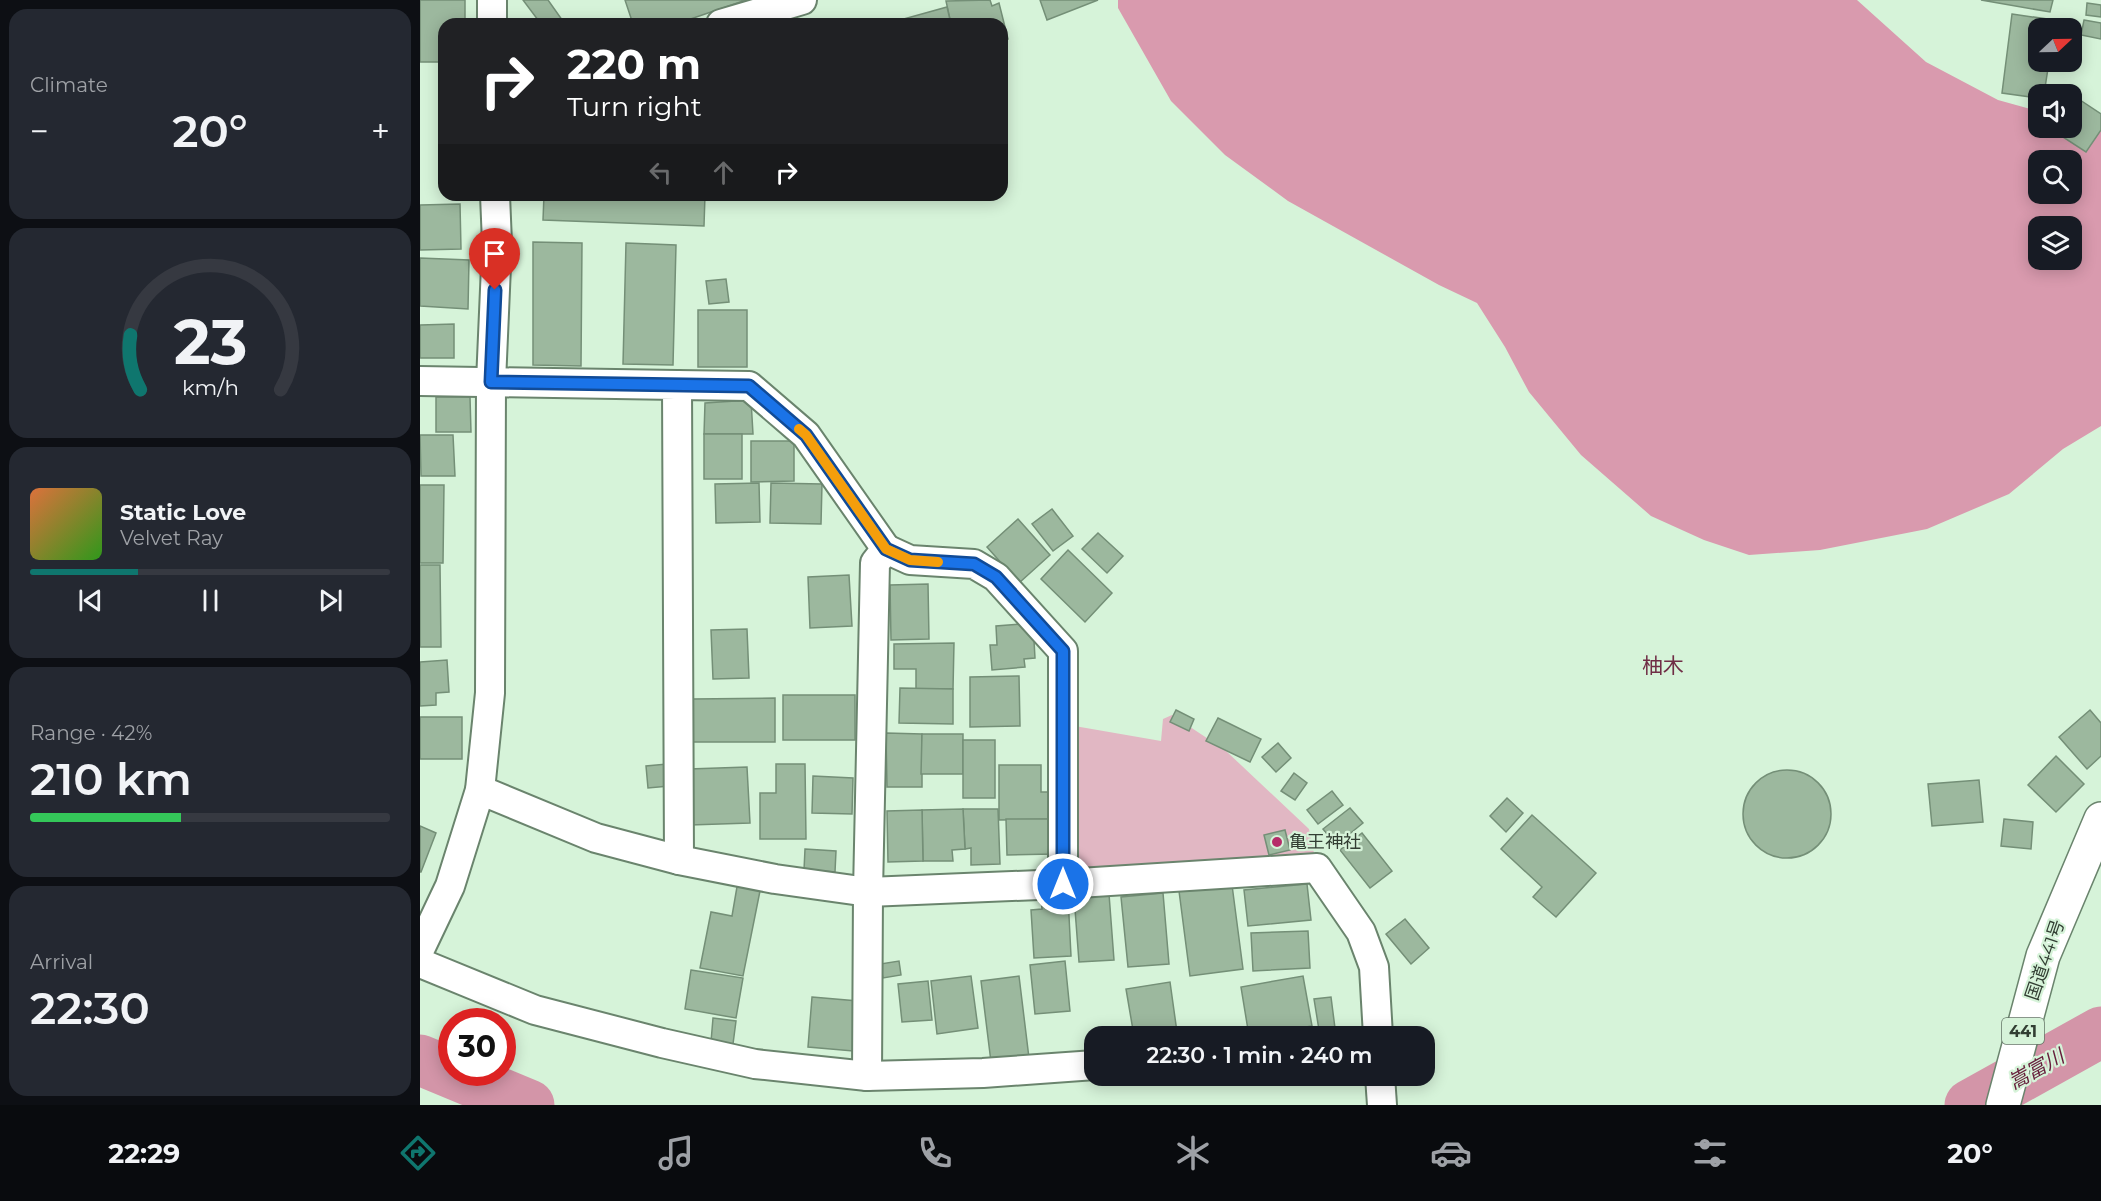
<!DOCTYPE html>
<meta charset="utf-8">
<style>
body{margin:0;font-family:Montserrat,"Noto Sans JP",sans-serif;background:#242831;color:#f1f3f6;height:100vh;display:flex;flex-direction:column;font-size:22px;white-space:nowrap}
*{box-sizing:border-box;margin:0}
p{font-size:20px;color:#9ea1a6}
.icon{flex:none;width:33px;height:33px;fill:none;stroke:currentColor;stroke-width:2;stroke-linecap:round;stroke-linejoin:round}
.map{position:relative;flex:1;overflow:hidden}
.panel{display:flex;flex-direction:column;gap:9px;padding:9px;background:#0d0f14;width:420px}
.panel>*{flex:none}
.banner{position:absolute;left:18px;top:18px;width:570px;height:183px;border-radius:18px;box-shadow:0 3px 15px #0003;background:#202124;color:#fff;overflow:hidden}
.needle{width:39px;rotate:68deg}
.tools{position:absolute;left:1608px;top:18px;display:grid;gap:12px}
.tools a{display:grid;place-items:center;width:54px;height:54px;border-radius:12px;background:#171b24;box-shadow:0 3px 15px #0003;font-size:30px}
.speed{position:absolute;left:18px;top:1008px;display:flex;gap:12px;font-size:30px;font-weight:700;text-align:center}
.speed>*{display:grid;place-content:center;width:78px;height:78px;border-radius:50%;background:#171b24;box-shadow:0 3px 15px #0003;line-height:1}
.speed .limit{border:9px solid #d22;background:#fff;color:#111}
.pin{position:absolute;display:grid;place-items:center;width:51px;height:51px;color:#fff;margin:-62px -26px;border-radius:50% 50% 50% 0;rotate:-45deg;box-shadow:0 0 6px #0007}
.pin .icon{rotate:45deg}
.me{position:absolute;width:66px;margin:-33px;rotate:0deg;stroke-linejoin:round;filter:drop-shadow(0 0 4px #0008)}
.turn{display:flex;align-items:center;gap:21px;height:126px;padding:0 30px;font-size:27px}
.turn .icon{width:78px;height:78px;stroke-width:2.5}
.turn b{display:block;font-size:42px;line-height:51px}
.lanes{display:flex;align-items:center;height:57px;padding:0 30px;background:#0003;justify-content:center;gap:30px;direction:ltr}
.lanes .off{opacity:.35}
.big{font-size:45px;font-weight:600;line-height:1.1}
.panel .widget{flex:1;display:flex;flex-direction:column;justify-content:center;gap:9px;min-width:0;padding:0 21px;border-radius:18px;background:#242831}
.panel .dial{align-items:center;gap:0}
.dial svg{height:156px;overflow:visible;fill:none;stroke:#363941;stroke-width:7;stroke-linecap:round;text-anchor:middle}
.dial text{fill:#f1f3f6;stroke:none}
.song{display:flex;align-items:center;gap:18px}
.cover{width:72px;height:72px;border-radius:9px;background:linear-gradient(135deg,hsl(20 70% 55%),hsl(110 70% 35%))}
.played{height:6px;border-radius:3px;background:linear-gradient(90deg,#0f766e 30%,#363941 30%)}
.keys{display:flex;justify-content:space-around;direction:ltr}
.heat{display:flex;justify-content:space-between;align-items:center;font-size:33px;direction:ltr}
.charge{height:9px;border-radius:4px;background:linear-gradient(90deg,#34c759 42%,#363941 0)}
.trip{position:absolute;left:664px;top:1026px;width:351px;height:60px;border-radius:18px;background:#171b24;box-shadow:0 3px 15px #0003;font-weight:600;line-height:60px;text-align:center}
.menu{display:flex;height:96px;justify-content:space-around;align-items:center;background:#090b0e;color:#9ea1a6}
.menu .icon{width:42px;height:42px}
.menu .current{color:#0f766e}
.menu b{font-size:27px;color:#f1f3f6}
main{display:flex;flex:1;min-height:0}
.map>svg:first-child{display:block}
.green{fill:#e1b7c3}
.forest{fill:#d99aae;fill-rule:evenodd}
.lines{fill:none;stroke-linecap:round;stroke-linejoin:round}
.river{stroke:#d395a8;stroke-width:51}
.building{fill:#9cb89e;stroke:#748f77;stroke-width:1.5}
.minor-casing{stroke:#6a846d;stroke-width:32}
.trunk-casing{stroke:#6a846d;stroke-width:36}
.minor{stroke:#fff;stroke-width:28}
.trunk{stroke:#fff;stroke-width:33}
.route-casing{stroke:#114b97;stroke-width:15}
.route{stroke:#1a73e8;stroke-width:10}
.slow{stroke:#f59e0b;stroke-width:10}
.poi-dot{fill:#b62c69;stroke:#d6f3d9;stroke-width:2}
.labels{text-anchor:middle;stroke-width:4.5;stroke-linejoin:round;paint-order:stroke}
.shield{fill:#d6f3d9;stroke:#637465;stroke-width:1.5}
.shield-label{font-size:16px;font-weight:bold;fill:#323e33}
.poi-label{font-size:18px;fill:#323e33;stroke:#d6f3d9;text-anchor:start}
.street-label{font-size:18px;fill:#323e33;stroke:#d6f3d9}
.water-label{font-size:20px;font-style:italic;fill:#661d3b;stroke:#d6f3d9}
.quarter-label{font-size:21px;fill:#702d46;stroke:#d6f3d9}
</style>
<main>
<section class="panel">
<div class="widget"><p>Climate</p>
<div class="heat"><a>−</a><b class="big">20°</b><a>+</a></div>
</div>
<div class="widget dial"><svg viewBox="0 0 100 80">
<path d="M14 69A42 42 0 1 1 86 69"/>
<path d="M14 69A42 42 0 0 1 9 41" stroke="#0f766e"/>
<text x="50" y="56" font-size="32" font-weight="700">23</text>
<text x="50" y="72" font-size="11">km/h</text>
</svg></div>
<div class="widget">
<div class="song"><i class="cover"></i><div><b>Static Love</b><p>Velvet Ray</p></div></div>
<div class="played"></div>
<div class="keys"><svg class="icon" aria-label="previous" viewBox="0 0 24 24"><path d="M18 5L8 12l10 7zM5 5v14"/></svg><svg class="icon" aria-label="pause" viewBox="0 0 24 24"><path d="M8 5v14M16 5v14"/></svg><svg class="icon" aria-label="next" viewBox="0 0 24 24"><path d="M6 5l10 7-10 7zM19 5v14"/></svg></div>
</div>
<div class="widget"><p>Range · 42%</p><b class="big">210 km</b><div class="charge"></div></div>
<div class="widget"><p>Arrival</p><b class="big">22:30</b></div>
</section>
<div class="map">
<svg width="1681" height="1105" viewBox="0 0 1681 1105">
<rect width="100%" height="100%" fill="#d6f3d9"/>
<!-- green -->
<polygon class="green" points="752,715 805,750 889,829 897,868 643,884 643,724 741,741 743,719"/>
<!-- forest -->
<path class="forest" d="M698 0H1437L1506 62 1578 100 1618 111V128H1652V121L1681 129V426L1643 449 1589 494 1507 529 1400 550 1329 555 1284 540 1231 516 1161 455 1109 392 1085 347 1057 303 1019 285 868 201 805 155 751 101 698 8ZM1618 160H1652V194H1618ZM1618 226H1652V260H1618Z"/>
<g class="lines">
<!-- river -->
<g class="river">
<polyline points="0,1060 109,1105"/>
<polyline points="1550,1105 1681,1032"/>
</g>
</g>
<!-- building -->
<g class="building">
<polygon points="0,0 45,0 45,24 24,24 24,62 0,62"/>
<polygon points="103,0 128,0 145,24 121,24"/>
<polygon points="205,0 326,0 256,24 213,24"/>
<polygon points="570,0 572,6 579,3 588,39 582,41 582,24 531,24 526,1"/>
<polygon points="620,0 678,0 627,20"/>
<polygon points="1561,0 1633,0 1630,12"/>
<polygon points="1667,3 1681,5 1681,17 1666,15"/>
<polygon points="527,7 531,24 481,24 480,20"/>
<polygon points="1592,14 1634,20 1633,28 1618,28 1618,62 1629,62 1624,94 1618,94 1618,98 1582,93"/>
<polygon points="1664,20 1681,23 1681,39 1661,35"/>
<polygon points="1651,94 1681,114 1681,130 1666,152 1629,128 1652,128"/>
<polygon points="124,195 285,195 284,226 123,220"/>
<polygon points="40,204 41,249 0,250 0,205"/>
<polygon points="113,242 162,243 161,366 113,365"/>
<polygon points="206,243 256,245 253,365 203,364"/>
<polygon points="0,258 49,260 48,309 0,306"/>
<polygon points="306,279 309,302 289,304 286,281"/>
<rect x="278" y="310" width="49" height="57"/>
<polygon points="34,324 34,358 0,358 0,325"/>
<polygon points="16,397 50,397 51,432 16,432"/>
<polygon points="331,400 333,434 284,434 285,403"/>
<rect x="284" y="434" width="38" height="45"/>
<polygon points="0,435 33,435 35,476 1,476"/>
<polygon points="331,441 374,441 374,481 331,482"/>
<polygon points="339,483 340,522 296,523 295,484"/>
<polygon points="351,483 402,484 401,524 350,523"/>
<polygon points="0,485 24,485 23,563 0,563"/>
<polygon points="632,509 653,536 633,551 612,524"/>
<polygon points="598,519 630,555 599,583 567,547"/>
<polygon points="678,533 703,556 687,573 662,549"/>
<polygon points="648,550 692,593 665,622 621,579"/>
<polygon points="0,565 20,565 21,647 0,647"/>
<polygon points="429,575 432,626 390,628 388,577"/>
<polygon points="508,584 509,639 471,640 470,585"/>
<polygon points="613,623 615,658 604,659 605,667 572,670 570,645 577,645 576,626"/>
<polygon points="327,629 329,678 293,679 291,630"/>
<polygon points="534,643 533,689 496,689 496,669 474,669 474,644"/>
<polygon points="27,660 29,692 16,693 16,705 0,706 0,662"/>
<polygon points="599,676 600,726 550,727 550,677"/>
<polygon points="480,688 533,689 533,724 479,723"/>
<rect x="363" y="695" width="72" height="45"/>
<polygon points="355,698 355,742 272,742 272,699"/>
<polygon points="756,710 774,719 769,731 750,722"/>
<polygon points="1670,710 1681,723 1681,756 1667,769 1639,737"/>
<rect x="0" y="717" width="42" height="42"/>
<polygon points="798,718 841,739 830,762 786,741"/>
<polygon points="466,733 502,734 502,787 467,787"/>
<polygon points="502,734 543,734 543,774 501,774"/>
<rect x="543" y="740" width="32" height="58"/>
<polygon points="858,743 871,758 856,772 842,757"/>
<polygon points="1636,756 1664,784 1636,812 1608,785"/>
<polygon points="247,764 249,786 228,788 226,766"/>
<polygon points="356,764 385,764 386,839 340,839 340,793 356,793"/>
<polygon points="579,765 621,765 621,792 630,792 632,819 579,820"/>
<polygon points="327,767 330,823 270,825 269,769"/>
<circle cx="1367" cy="814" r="44"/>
<polygon points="874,773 887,783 875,800 861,791"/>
<polygon points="393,776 433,778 432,814 392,813"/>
<polygon points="1559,780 1563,822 1512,826 1508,784"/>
<polygon points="912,791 923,805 898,824 887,810"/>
<polygon points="1087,798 1103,813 1086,832 1070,816"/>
<polygon points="930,808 943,823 916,845 903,829"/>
<polygon points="543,809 578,809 580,864 551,865 551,848 545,849"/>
<polygon points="543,809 545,849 532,850 533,861 503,861 502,810"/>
<polygon points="502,810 503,861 468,862 467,811"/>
<polygon points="1112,815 1176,873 1136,917 1113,897 1122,887 1081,849"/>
<polygon points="586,819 632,819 633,854 587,855"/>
<polygon points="1584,819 1613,822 1611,849 1581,846"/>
<polygon points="0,826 16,833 1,872 0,872"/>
<polygon points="865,830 870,850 849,855 844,835"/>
<polygon points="942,833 972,871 950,888 920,850"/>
<polygon points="385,849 416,851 415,872 384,870"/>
<polygon points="318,881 341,886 323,976 280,968 291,912 312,916"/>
<polygon points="887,884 891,920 828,926 824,890"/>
<polygon points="812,885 823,969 770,976 759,891"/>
<polygon points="743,893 749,964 708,967 701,897"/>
<polygon points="689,894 694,960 659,962 654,896"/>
<polygon points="648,896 651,956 614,958 611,910 622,909 621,897"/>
<polygon points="985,919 1009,948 991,964 966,934"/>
<polygon points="888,931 890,968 833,971 831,933"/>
<polygon points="479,961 481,975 463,978 460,964"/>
<polygon points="645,961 650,1011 615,1014 610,965"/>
<polygon points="271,970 323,978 316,1018 265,1009"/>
<polygon points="551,976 558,1028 517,1034 511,981"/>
<polygon points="599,976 609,1058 571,1062 561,981"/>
<polygon points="883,976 892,1026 829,1036 821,987"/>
<polygon points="508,981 512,1020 482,1022 478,984"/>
<polygon points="750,982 757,1032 714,1036 706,989"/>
<polygon points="392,997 438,1001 433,1051 388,1047"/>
<polygon points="911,997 916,1036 900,1036 894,999"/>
<polygon points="293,1018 316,1021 313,1044 291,1042"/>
</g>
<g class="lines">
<!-- minor casing -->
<g class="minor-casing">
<g id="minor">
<polyline points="72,24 72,0"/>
<polyline points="301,24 382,0"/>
<polyline points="0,381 257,385 259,860"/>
<polyline points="257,385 329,386 386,435 466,549 455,563 448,892 447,1076"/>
<polyline points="466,549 490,560 554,564 576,577 643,651 643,884"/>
<polyline points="60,790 176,838 259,860 355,879 448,892 643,884 897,868 941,932 954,967 958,1036"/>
<polyline points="0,949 30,886 60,790 70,693 71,382 77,243 75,195"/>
<polyline points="0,963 115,1010 242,1043 335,1064 447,1076 563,1073 675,1065"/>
<polyline points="960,1076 962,1105"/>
</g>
</g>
<!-- trunk casing -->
<g class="trunk-casing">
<polyline id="trunk" points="1583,1105 1623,956 1681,819"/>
</g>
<!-- minor -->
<use href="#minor" class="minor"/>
<!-- trunk -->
<use href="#trunk" class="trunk"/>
</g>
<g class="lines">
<!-- route casing -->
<g class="route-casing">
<polyline id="route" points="75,290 71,382 329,386 386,435 466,549 490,560 554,564 576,577 643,651 643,884"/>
</g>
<!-- route -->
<use href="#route" class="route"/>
<!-- slow -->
<polyline class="slow" points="379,429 386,435 466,549 490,560 518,562"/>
</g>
<!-- markers -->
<circle class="poi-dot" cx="857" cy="842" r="6"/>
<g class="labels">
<!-- shield labels -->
<rect class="shield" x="1582" y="1018" width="42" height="26" rx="4.5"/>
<g class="shield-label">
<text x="1603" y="1037">441</text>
</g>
<!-- poi labels -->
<g class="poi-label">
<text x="869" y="848">亀王神社</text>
</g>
<!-- street labels -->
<g class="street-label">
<text transform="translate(1625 960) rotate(-71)" y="6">国道441号</text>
</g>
<!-- water labels -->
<g class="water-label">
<text transform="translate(1616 1069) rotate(-29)" y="7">嵩富川</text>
</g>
<!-- quarter labels -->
<g class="quarter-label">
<text x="1243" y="673">柚木</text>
</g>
</g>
</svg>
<div class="tools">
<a><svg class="needle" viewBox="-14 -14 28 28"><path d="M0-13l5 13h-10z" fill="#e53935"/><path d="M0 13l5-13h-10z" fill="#9ea1a6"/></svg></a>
<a><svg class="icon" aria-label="sound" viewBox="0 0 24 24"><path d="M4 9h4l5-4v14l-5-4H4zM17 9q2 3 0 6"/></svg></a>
<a><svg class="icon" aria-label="search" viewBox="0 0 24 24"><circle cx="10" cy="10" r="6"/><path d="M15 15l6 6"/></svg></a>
<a><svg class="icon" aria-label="layers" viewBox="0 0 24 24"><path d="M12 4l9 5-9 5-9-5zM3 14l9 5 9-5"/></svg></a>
</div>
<div class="speed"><div class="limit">30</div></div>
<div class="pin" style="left:75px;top:290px;background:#d93025"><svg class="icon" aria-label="arrive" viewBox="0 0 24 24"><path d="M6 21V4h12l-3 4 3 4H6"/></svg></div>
<svg class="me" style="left:643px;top:884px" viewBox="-20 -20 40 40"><circle r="17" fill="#1a73e8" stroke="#fff" stroke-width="3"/><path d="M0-11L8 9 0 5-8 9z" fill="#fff"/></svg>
<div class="trip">22:30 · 1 min · 240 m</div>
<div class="banner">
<div class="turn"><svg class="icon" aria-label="right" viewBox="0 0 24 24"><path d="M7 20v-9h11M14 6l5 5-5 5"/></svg><div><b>220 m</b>Turn right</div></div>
<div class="lanes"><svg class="icon off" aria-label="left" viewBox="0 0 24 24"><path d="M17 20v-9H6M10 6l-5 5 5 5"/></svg><svg class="icon off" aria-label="ahead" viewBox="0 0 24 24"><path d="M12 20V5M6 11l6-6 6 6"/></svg><svg class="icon" aria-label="right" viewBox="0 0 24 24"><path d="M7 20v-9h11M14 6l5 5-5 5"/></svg></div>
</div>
</div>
</main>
<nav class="menu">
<b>22:29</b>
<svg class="icon current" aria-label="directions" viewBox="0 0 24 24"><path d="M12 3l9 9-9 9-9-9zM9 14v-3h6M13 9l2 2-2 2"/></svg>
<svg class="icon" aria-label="music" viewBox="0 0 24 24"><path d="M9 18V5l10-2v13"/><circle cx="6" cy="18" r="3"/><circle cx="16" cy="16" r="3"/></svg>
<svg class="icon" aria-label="phone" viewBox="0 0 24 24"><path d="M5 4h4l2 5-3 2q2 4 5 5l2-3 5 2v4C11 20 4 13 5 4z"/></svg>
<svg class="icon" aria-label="climate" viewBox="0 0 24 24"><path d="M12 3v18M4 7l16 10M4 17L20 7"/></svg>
<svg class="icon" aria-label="car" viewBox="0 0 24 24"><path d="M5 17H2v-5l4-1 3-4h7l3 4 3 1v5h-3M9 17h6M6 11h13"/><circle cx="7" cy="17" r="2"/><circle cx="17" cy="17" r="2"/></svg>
<svg class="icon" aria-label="filters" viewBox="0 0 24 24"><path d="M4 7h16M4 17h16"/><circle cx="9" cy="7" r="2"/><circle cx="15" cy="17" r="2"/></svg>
<b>20°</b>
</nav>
